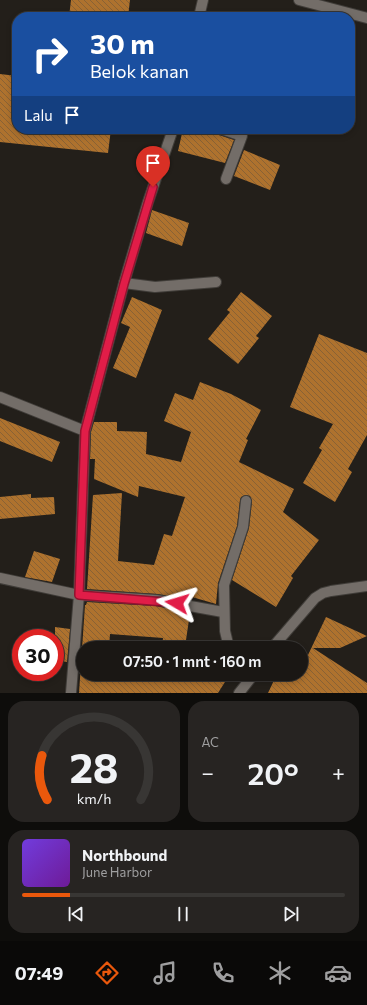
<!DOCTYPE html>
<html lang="id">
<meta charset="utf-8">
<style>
body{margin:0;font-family:Commissioner,sans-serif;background:#272422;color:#f1f3f6;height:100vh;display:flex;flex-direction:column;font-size:15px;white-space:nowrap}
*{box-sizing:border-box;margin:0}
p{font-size:13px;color:#9f9fa0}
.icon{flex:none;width:22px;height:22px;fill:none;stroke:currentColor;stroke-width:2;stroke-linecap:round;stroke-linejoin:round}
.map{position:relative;height:693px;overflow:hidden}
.side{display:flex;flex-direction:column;gap:8px;padding:8px;background:#0e0d0b;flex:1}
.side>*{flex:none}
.hud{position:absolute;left:12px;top:12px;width:343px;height:122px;border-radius:16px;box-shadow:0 2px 6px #0003,0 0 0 1px #383634;background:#1a4fa0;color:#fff;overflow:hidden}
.speed{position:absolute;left:12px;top:629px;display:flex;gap:8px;font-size:20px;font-weight:700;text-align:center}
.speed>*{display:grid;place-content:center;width:52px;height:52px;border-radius:50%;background:#1a1714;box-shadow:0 2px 6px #0003,0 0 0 1px #383634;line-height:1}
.speed .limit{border:6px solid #d22;background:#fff;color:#111}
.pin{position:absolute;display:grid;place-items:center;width:34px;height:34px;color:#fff;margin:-41px -17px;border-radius:50% 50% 50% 0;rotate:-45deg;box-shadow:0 0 4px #0007}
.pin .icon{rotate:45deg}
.me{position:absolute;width:44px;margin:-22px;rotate:277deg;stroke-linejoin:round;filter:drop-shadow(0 0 3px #0008)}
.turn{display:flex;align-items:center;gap:14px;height:84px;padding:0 12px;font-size:18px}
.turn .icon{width:52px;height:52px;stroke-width:2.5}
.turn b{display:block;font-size:28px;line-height:34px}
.then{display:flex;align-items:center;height:38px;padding:0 12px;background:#0003;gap:8px;font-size:15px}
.big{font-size:30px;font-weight:600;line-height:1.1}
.side .widget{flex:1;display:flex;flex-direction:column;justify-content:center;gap:6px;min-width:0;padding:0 14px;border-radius:16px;background:#272422}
.side .dial{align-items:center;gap:0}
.dial svg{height:104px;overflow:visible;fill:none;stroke:#383634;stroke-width:7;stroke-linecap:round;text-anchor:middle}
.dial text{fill:#f1f3f6;stroke:none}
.song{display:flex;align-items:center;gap:12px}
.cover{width:48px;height:48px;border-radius:6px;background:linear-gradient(135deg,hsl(260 70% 55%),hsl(280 70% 35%))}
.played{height:4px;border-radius:2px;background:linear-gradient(90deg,#ea580c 15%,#383634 15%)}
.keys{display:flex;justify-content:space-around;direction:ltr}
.heat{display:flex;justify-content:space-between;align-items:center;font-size:22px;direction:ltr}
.side .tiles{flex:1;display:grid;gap:8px;grid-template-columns:1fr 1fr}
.widget:last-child{grid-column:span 2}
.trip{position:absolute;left:76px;top:641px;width:232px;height:40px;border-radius:20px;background:#1a1714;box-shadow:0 2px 6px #0003,0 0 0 1px #383634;font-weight:600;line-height:40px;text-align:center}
.menu{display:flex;height:64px;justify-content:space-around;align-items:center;background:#0a0908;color:#9f9fa0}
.menu .icon{width:28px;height:28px}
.menu .selected{color:#ea580c}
.menu b{font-size:18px;color:#f1f3f6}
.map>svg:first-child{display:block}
.building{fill:url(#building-back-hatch)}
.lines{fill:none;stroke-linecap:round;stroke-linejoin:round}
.street-casing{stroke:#403d39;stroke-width:12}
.street{stroke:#736d68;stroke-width:10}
.route-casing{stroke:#92132f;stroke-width:10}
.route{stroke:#e11d48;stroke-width:7}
</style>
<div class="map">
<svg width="367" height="693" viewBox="0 0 367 693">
<defs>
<pattern id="building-back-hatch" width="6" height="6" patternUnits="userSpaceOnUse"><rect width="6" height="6" fill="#ae722e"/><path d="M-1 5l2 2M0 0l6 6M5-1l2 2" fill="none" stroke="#896235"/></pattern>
</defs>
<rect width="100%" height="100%" fill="#231f1a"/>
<!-- building -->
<g class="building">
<polygon points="71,0 130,0 128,17 69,17"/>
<polygon points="0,74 17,76 17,129 111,129 108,153 0,142"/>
<polygon points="183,129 215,129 219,135 234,140 225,163 178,151"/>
<polygon points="244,150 280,165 270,190 234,176"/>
<polygon points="152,210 189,223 182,246 146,233"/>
<polygon points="241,292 272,316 256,336 259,338 238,364 208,339 230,312 227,310"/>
<polygon points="132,297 162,310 136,378 113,368 130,327 121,323"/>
<polygon points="319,334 367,353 367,435 348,469 352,472 335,502 303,483 322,450 319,448 333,424 290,407"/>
<polygon points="200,382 231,394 261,410 246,439 248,440 239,462 294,489 283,512 319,540 291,576 293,578 276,607 232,580 249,528 252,501 250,496 246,495 241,497 240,500 237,526 218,583 216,604 192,597 191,600 157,594 87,589 93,495 122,493 118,561 154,565 164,534 172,536 185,497 139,486 138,497 94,479 95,459 90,459 91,432 94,422 117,422 117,431 147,432 146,454 181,462 191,432 164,421 175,393 193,400"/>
<polygon points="0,418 60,442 52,462 0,441"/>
<polygon points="31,494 31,498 54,497 55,514 0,519 0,497"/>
<polygon points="34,551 60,559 52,582 25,577"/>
<polygon points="87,602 156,606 190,613 186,640 199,648 162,648 163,638 110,634 109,648 83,648 83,674 230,674 218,693 79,693 85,605 86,605"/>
<polygon points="326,617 367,636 340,648 313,648 367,683 367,693 268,693 277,674 301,674 301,652 308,655"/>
<polygon points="55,627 70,629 67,662 55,660"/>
</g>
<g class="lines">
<!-- street casing -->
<g class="street-casing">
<g id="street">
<polyline points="299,0 367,18"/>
<polyline points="199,17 203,0"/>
<polyline points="221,129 242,136 226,179"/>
<polyline points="124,283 155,287 216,282"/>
<polyline points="0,397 85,431"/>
<polyline points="0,578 79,595 157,600 223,612"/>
<polyline points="229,648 225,631 224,585 243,527 246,501"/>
<polyline points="272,648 315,598 323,593 331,591 367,586"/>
<polyline points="71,693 79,595 85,431 124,283 148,202 173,129"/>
<polyline points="239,693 254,674"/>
</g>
</g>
<!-- street -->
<use href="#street" class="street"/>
</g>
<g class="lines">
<!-- route casing -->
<g class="route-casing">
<polyline id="route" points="153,187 124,284 85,431 79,595 177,603"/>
</g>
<!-- route -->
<use href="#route" class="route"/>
</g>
</svg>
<div class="speed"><div class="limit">30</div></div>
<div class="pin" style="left:153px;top:187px;background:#d93025"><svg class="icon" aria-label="arrive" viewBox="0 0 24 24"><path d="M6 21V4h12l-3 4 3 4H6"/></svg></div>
<svg class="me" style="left:177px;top:603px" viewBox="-20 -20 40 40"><path d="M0-17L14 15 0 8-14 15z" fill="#e11d48" stroke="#fff" stroke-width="4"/></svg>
<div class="trip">07:50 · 1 mnt · 160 m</div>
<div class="hud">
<div class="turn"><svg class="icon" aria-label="right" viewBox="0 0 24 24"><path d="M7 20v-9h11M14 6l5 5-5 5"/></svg><div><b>30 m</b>Belok kanan</div></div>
<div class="then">Lalu<svg class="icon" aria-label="arrive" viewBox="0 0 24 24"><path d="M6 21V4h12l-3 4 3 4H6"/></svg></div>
</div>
</div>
<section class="side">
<div class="tiles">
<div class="widget dial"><svg viewBox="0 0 100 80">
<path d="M14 69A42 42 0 1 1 86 69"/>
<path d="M14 69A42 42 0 0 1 10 35" stroke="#ea580c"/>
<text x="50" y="56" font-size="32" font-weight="700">28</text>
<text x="50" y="72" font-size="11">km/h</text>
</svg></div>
<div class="widget"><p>AC</p>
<div class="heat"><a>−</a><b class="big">20°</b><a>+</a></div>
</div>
<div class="widget">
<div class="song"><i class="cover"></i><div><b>Northbound</b><p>June Harbor</p></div></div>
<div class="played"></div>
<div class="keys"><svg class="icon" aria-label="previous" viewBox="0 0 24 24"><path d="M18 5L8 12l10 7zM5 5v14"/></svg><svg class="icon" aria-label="pause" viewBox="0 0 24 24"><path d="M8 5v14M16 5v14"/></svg><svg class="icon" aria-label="next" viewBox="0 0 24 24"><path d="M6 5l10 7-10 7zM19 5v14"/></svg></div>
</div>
</div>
</section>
<nav class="menu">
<b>07:49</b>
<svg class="icon selected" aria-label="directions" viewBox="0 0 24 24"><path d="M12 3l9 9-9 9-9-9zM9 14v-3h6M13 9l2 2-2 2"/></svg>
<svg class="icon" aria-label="music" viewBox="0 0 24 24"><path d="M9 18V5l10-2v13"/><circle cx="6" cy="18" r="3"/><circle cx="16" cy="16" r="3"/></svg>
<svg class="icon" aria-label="phone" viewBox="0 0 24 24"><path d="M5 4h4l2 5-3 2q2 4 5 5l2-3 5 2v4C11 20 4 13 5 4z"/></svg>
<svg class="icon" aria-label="climate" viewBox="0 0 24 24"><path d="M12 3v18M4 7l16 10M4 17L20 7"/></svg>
<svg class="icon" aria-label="car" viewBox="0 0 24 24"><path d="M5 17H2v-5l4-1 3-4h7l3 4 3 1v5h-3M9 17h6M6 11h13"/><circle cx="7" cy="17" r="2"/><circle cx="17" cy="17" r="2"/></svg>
</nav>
